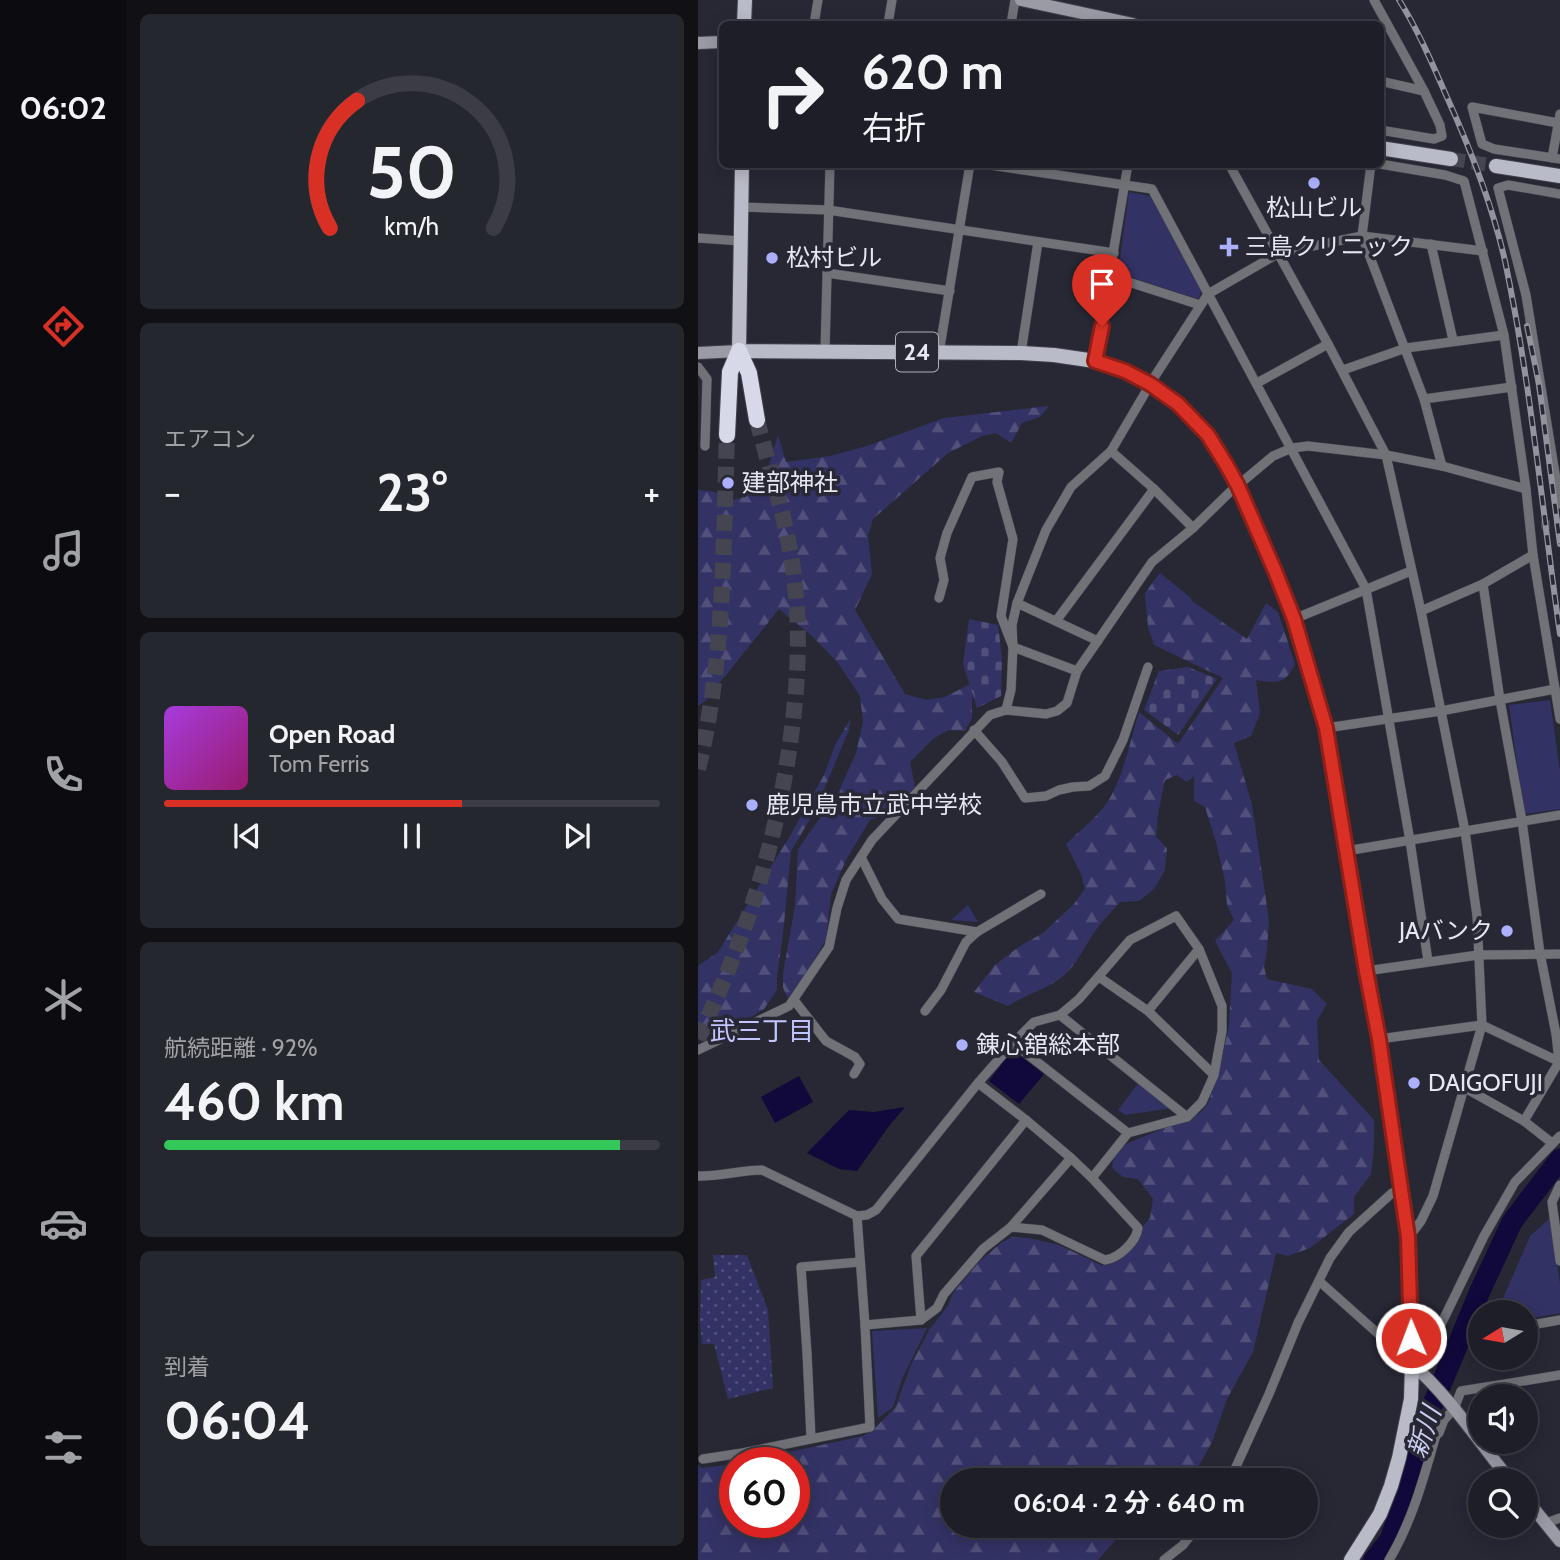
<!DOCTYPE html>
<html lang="ja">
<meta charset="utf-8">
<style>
body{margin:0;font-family:Cabin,"Noto Sans JP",sans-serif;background:#25272f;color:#f1f3f6;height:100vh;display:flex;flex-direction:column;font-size:26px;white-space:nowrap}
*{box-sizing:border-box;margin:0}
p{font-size:23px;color:#a0a2a7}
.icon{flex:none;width:38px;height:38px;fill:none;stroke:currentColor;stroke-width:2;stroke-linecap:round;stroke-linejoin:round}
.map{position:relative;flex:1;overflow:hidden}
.drawer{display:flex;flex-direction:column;gap:14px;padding:14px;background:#101015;width:572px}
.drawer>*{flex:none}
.top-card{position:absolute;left:21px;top:21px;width:665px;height:147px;border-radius:10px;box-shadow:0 4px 18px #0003,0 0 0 2px #3b3c44;background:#1d1e27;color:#f1f3f6;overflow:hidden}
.needle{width:46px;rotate:259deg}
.fabs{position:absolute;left:770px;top:1300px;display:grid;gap:14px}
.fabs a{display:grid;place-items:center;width:70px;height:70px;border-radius:50%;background:#1d1e27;box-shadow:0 4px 18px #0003,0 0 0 2px #3b3c44;font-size:35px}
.speed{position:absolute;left:21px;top:1447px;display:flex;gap:14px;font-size:35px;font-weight:700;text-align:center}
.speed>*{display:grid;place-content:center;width:91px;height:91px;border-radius:50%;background:#1d1e27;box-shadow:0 4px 18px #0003,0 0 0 2px #3b3c44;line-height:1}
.speed .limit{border:10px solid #d22;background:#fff;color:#111}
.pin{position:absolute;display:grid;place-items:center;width:60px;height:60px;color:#fff;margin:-72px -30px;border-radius:50% 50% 50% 0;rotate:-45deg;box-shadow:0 0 7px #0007}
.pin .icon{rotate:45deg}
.me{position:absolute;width:77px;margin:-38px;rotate:359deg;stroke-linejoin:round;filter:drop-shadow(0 0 5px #0008)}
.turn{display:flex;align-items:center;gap:24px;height:147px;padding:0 28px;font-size:32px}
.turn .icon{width:91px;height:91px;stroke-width:2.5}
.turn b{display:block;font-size:49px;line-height:60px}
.big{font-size:52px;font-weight:700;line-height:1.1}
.drawer .tile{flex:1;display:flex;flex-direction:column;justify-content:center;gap:10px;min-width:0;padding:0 24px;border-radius:10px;background:#25272f}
.drawer .dial{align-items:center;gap:0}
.dial svg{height:182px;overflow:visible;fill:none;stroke:#3b3c44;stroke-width:7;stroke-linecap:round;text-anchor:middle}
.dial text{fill:#f1f3f6;stroke:none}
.song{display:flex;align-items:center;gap:21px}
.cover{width:84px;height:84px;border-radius:10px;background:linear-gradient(135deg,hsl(280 70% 55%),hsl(320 70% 35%))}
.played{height:7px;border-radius:4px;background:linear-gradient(90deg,#d93025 60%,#3b3c44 60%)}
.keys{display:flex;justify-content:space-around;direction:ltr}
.heat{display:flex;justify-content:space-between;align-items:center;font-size:38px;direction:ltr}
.charge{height:10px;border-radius:5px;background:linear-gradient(90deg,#34c759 92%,#3b3c44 0)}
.trip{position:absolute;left:242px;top:1468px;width:378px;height:70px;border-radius:35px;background:#1d1e27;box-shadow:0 4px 18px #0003,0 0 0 2px #3b3c44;font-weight:700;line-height:70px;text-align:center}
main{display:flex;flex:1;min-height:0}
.tab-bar{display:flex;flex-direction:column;width:126px;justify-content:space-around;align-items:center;background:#0c0c10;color:#a0a2a7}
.tab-bar .icon{width:49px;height:49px}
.tab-bar .selected{color:#d93025}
.tab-bar b{font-size:32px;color:#f1f3f6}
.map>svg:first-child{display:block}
.grass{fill:url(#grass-dots)}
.forest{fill:url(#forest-firs)}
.cemetery{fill:url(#cemetery-stones)}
.green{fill:#333265}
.water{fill:#11083b}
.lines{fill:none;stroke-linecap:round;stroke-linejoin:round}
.river{stroke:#11083b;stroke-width:21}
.street-tunnel{stroke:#444550;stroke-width:9;stroke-dasharray:9 4.5;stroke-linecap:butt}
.primary-tunnel{stroke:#444550;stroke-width:14;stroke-dasharray:14 7;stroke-linecap:butt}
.highway-tunnel{stroke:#444550;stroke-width:16;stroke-dasharray:16 8;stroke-linecap:butt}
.street-casing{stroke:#42434e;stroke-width:10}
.secondary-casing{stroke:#42434e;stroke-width:14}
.primary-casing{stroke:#42434e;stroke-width:16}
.highway-casing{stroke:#42434e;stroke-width:18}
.street{stroke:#717278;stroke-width:9}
.secondary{stroke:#9a9ba5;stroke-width:12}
.primary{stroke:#babbc8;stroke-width:14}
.highway{stroke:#d7d8e8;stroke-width:16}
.rail-casing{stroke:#92939d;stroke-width:6}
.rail{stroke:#272834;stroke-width:3.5;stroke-dasharray:10;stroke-linecap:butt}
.route-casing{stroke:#8d1f18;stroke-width:18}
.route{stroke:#d93025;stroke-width:12}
.poi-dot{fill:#acaffb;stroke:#272834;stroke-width:2.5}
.labels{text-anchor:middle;stroke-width:7;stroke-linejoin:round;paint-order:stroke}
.shield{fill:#272834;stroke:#adaeb7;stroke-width:2}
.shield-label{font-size:23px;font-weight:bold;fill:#e6e7ef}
.poi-label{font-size:24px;fill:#e6e7ef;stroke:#272834;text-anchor:start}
.neighbourhood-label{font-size:26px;fill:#c2c5fe;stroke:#272834}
.water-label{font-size:26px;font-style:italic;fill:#cbcef1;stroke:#272834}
</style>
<main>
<nav class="tab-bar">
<b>06:02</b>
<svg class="icon selected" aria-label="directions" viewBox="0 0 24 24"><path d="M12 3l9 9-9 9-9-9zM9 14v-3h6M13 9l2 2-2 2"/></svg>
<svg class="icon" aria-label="music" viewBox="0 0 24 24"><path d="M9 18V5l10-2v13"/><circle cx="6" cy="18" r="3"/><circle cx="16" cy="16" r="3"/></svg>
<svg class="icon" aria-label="phone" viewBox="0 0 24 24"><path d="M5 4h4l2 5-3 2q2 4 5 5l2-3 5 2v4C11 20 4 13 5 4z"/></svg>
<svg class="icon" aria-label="climate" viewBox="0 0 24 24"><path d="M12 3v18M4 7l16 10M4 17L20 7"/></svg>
<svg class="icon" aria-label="car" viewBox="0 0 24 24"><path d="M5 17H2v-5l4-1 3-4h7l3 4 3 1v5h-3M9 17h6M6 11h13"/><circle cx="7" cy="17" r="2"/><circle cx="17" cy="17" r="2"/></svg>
<svg class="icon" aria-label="filters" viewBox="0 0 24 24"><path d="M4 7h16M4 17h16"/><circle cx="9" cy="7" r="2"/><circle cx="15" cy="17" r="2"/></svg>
</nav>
<section class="drawer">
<div class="tile dial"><svg viewBox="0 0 100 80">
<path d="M14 69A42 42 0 1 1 86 69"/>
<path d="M14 69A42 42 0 0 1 26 13" stroke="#d93025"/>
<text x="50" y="56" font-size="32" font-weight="700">50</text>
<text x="50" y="72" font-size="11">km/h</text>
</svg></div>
<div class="tile"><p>エアコン</p>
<div class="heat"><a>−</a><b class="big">23°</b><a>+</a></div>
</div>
<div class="tile">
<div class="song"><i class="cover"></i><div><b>Open Road</b><p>Tom Ferris</p></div></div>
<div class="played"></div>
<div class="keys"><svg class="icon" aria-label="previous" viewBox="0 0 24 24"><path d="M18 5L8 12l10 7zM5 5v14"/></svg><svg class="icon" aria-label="pause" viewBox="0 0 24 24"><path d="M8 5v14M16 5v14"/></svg><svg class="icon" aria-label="next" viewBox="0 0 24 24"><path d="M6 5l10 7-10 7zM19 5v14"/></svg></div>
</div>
<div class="tile"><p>航続距離 · 92%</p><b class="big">460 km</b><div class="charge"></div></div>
<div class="tile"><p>到着</p><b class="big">06:04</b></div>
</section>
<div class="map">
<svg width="862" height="1560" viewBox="0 0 862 1560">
<defs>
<pattern id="grass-dots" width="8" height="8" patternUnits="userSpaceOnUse" patternTransform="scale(1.75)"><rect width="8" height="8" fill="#333265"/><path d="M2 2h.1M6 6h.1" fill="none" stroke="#51507b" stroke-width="1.8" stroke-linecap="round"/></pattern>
<pattern id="forest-firs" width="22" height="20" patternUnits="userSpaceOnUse" patternTransform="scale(1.75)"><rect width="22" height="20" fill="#333265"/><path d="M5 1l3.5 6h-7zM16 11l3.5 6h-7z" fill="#51507b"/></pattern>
<pattern id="cemetery-stones" width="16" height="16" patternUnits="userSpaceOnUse" patternTransform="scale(1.75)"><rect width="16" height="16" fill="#333265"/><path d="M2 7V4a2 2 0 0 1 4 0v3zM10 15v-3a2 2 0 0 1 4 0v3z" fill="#51507b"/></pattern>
</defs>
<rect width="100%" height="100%" fill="#272834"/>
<!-- grass -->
<polygon class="grass" points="15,1255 49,1255 70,1310 75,1388 30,1399 16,1344 4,1344 2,1323 3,1280 17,1277"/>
<!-- forest -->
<g class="forest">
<polygon points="351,406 342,417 324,423 313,443 298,433 284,436 250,453 175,519 170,535 174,574 157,610 207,694 228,700 247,697 274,683 274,718 267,731 250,730 235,739 212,762 217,787 194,811 172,820 149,858 133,894 128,939 108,974 90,998 85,988 85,973 97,906 100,849 140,793 158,753 165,721 162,696 140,663 114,636 81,609 7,701 0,706 0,490 17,492 31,501 49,496 49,474 59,477 68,475 80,435 88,462 132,456 169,446 246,418"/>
<path d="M462 573 493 598 494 601 549 639 568 603 580 612 597 664C587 685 579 683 558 680L562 713 553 736 536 743 554 805 571 921 569 950 566 967 569 979 614 989 629 1004 619 1021 621 1060 676 1120V1149L673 1174 656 1197V1214L612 1248 590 1256 578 1253 555 1352 529 1399 514 1442 493 1480H471L467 1470 447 1469 427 1480H254V1526H415L421 1536 400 1560H0V1466L4 1468 37 1464V1522H96V1463H41L165 1436 176 1429 197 1408 213 1365 231 1330 250 1306 255 1293 281 1262 303 1243 314 1237 331 1238 361 1245 403 1265H410L417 1260 452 1218 455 1199 440 1179 425 1177 414 1168C415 1156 419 1151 428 1144L502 1113 510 1104 521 1071 531 1026 534 973 517 941 536 920 529 905 527 881 518 842 507 807 496 801V776L489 782 479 775 467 780 460 814 458 837 469 848 467 870 456 889 441 901 422 902C415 910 407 918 400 927 387 944 381 963 364 977 348 990 328 994 310 1006L276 992 297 965 322 946 345 933 376 904 387 889 383 874 368 844C383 829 403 815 413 796 426 773 433 738 441 712L480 744 525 678 456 645 450 627 447 593Z"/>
<polygon points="153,718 151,730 117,811 93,851 85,934 79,976 79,990 66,1009 36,1027 0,1039 0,966 20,952 92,836 126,775 137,745"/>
</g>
<!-- cemetery -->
<g class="cemetery">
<polygon points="271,619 300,625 304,657 303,696 279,708 265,664"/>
<polygon points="490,667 519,679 480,735 446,710 461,671"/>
</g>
<!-- green -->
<g class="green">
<polygon points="431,192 452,196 504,290 500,299 420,273"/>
<polygon points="852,700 862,771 862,809 826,814 811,705"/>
<polygon points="270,905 280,922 253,920"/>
<polygon points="441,1082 474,1108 427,1115 420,1110"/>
<polygon points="852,1218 862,1284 862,1313 828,1319 828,1312 799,1312 832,1236"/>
<polygon points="229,1328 204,1379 195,1407 180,1418 174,1331"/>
</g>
<!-- water -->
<g class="water">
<polygon points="317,1052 346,1074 321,1104 291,1081 312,1053"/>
<polygon points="101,1076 115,1102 77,1123 63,1097"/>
<polygon points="207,1107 191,1126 159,1171 141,1169 109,1153 151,1110 176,1112"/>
</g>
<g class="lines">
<!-- river -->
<polyline class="river" points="676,1560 692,1540 710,1488 730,1416 782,1291 814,1222 862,1159"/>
<!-- street-tunnel -->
<polyline class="street-tunnel" points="843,525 861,524"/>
<!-- primary-tunnel -->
<polyline class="primary-tunnel" points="753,159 798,166"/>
<!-- highway-tunnel -->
<g class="highway-tunnel">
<path d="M0 769C27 661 25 546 29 435"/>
<path d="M0 1039C45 943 75 856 91 751 99 696 103 641 97 586 92 530 73 475 59 420"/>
</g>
<!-- street casing -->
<g class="street-casing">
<g id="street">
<polyline points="676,0 726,91 742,125 744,136 736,139 682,130"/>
<polyline points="116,24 120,0"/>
<polyline points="190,24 194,0"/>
<polyline points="313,24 317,0"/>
<polyline points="682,81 726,91"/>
<polyline points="860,123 774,107 784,144 796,149 862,159"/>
<polyline points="854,158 862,114"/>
<polyline points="285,164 454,189 668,589 712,841 730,961"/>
<polyline points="531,164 630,344 688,455 723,611 767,831 779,916 784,1025 735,1196 723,1221 711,1237"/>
<polyline points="673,164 664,236 726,399 744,466"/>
<polyline points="682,164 747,175 766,181 806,335 828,489 835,555 862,719"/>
<polyline points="862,194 810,185 800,188 828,295 862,504"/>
<polyline points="43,207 130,210 416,253"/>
<polyline points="0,238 43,241"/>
<polyline points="733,244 755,340"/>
<polyline points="129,273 252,291"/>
<polyline points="412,276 502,305"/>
<polyline points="127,351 132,164"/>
<polyline points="241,353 272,164"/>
<polyline points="323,353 340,242"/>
<polyline points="397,361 430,164"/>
<polyline points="0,367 9,379 7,446"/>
<polyline points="645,370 708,348 806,335"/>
<polyline points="559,383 630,344"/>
<polyline points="726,399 814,387"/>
<polyline points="413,451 456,489 495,528"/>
<polyline points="861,524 862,525"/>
<polyline points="785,584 802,700 824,821 842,953 858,1034 861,1062 826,1121"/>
<polyline points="241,598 246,580 242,558 249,533 274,477 301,472 299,482 315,539 303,616 315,647 379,671"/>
<polyline points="319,603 400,641"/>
<polyline points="723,611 785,584 835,555"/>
<polyline points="596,619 713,571"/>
<polyline points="358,621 456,489"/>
<polyline points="308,710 313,690 315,647 314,625 319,603 348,530 373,487 413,451 457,376 510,294 581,253 664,236 785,251"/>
<polyline points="628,728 743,711 857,689"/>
<polyline points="276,730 304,762 327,798 348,796 361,790 375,787 391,786 407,776 425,740 450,667"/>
<polyline points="648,851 862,815"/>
<polyline points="163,857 184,899 200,919 279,932 343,894"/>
<polyline points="668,971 780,955 862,954"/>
<polyline points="401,977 450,1011 516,1075"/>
<polyline points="96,1000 128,1041 157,1057 162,1064 156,1074"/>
<polyline points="227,1011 243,990 268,942 279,932"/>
<polyline points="450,1011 501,949"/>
<polyline points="362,1015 489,1117"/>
<polyline points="681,1039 784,1025 862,1062"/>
<polyline points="315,1043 430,1133"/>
<polyline points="0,1050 91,1006 131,947 139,908 148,880 174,840 292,715 308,710 348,714 359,711 369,703 379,671 454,562 495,528 532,492 575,456 594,448 610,446 688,455 744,466 828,489"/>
<polyline points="767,1088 826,1121 854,1143"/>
<path d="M0 1176C22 1177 42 1170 64 1170L159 1216 169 1215 178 1210 280 1083 315 1043 336 1022 362 1015 381 999 432 940 478 916 501 949 524 1006V1031L516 1075 504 1102 489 1117 430 1133 394 1178"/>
<polyline points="862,1185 854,1202 862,1261"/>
<polyline points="313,1227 373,1158"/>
<polyline points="621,1281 714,1364 733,1345 786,1236 817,1182 862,1136"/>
<polyline points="223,1320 218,1256 328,1120"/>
<path d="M167 1325 223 1320 239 1308 246 1294 285 1249 313 1227 344 1230 407 1260C421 1258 438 1242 440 1228L394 1178 373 1158 328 1120 280 1083"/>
<polyline points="828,1326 862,1320"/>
<polyline points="780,1334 782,1333"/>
<polyline points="113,1438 109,1353 103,1267 162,1262"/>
<polyline points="5,1459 44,1453 172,1427 167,1325 159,1216"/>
<polyline points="532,1480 571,1394 600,1323 632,1258 651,1232 694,1193 705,1191"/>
<polyline points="848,1523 862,1518"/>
<polyline points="466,1560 485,1545 500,1526"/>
<path d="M691 1560C714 1522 726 1477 738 1435L741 1433 746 1420 756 1409 763 1391 862 1375"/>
</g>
</g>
<!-- secondary casing -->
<g class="secondary-casing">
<g id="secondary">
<polyline points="323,0 435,24"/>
<polyline points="0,43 24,42"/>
<polyline points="0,353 41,351"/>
<path d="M714 1364C752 1397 780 1441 812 1480"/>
<polyline points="828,1499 862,1541"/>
</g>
</g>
<!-- primary casing -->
<g class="primary-casing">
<g id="primary">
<polyline points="46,24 47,0"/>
<polyline points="682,148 753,159"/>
<polyline points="44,164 41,351 323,353 356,355 397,361 427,371 452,384 480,404 510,435 529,466 539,486 577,571 596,619 621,702 628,728 681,1039 711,1237 714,1364 713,1399 701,1458 693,1486 682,1514 653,1560"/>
<polyline points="798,166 862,176"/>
</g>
</g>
<!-- highway casing -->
<g class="highway-casing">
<g id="highway">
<polyline points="41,351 51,373 59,420"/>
<polyline points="29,435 32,372 41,351"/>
</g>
</g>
<!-- street -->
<use href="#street" class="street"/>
<!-- secondary -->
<use href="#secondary" class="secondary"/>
<!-- primary -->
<use href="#primary" class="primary"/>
<!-- highway -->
<use href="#highway" class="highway"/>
<!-- rail casing -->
<g class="rail-casing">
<g id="rail">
<path d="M701 0C720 30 734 63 748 95 772 148 794 203 807 261 833 384 844 509 862 634"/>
<polyline points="829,326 841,384 862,544"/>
</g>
</g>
<!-- rail -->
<use href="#rail" class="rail"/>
</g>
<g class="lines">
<!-- route casing -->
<g class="route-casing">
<polyline id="route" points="404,326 397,361 427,371 452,384 480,404 510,435 529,466 540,486 577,571 596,619 628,728 668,971 681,1039 710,1237 713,1338"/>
</g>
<!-- route -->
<use href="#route" class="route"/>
</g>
<!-- markers -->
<g class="poi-dot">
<circle cx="616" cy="183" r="7"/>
<path d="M527.5 236.5h7v7h7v7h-7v7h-7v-7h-7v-7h7z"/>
<circle cx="74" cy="258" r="7"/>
<circle cx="30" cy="483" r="7"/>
<circle cx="54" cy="805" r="7"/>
<circle cx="809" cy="931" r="7"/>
<circle cx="264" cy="1045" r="7"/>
<circle cx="716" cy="1083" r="7"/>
</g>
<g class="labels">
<!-- shield labels -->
<rect class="shield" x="198" y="332.5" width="42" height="39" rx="5"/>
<g class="shield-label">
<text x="219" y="360">24</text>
</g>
<!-- poi labels -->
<g class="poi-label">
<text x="616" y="216" text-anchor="middle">松山ビル</text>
<text x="547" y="255">三島クリニック</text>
<text x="88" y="266">松村ビル</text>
<text x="44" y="491">建部神社</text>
<text x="68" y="813">鹿児島市立武中学校</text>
<text x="795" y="939" text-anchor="end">JAバンク</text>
<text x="278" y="1053">錬心舘総本部</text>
<text x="730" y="1091">DAIGOFUJI</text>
</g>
<!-- neighbourhood labels -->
<g class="neighbourhood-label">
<text x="64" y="1040">武三丁目</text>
</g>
<!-- water labels -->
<g class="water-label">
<text transform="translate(726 1432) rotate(-71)" y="9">新川</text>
</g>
</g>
</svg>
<div class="fabs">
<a><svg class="needle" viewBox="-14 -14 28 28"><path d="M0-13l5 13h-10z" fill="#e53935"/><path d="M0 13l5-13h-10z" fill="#a0a2a7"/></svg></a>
<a><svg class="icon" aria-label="sound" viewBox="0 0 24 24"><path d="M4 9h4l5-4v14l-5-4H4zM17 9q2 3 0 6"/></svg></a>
<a><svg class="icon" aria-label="search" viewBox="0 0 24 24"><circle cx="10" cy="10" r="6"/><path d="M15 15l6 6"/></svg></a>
</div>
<div class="speed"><div class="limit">60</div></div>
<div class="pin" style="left:404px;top:326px;background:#d93025"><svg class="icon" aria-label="arrive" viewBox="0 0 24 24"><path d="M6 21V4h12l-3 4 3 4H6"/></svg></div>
<svg class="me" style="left:713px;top:1338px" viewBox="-20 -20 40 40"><circle r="17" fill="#d93025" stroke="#fff" stroke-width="3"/><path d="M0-11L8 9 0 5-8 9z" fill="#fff"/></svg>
<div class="trip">06:04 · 2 分 · 640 m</div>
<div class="top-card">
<div class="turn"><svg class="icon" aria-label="right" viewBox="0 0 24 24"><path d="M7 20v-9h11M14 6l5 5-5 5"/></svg><div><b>620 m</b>右折</div></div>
</div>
</div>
</main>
